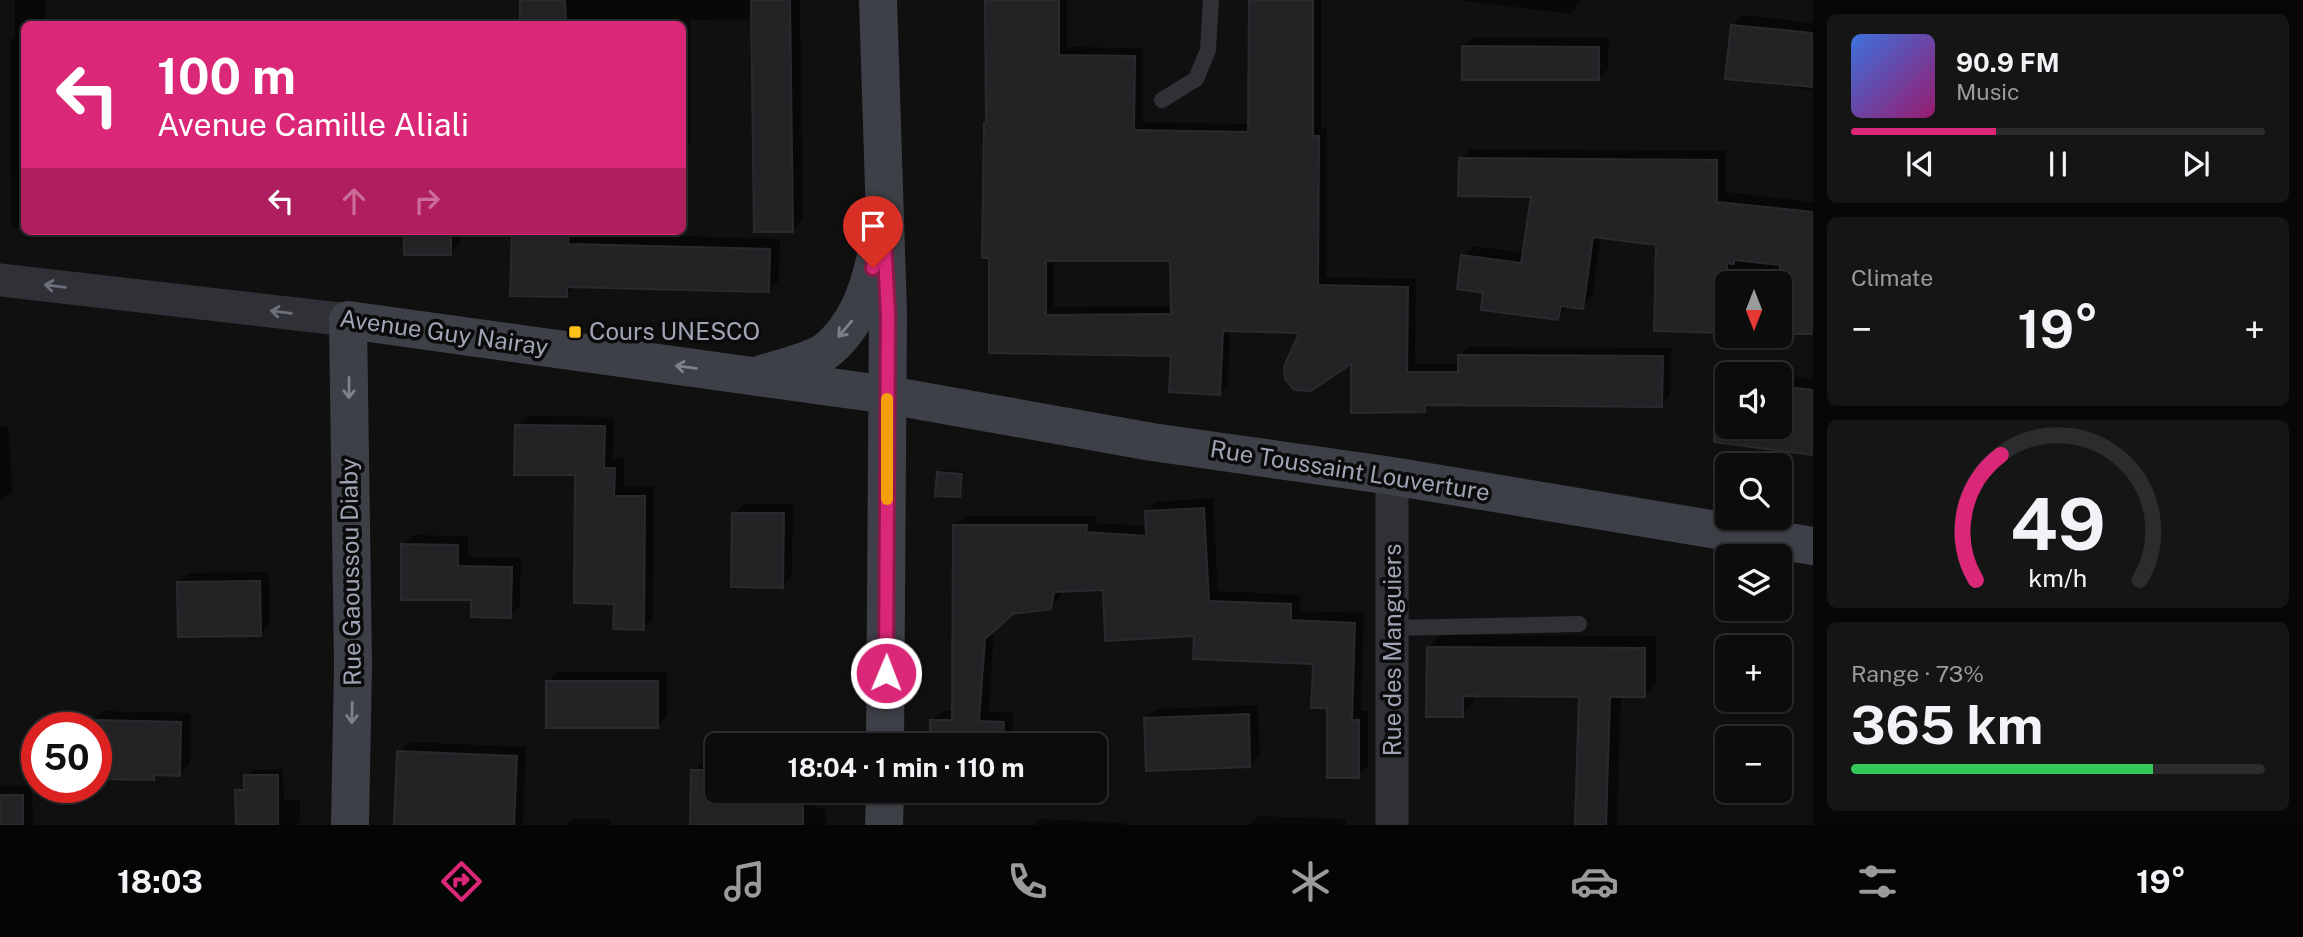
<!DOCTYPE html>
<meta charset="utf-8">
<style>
body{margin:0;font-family:"Public Sans",sans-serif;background:#151516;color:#f1f3f6;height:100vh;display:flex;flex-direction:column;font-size:26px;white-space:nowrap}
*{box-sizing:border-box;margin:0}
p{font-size:23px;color:#9a9b9d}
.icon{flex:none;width:38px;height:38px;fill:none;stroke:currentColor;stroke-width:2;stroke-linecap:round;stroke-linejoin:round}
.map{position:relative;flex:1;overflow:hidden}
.side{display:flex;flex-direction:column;gap:14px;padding:14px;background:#070707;width:490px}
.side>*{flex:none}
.hud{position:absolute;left:21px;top:21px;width:665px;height:214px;border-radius:10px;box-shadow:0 2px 5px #0004,0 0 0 2px #2c2c2e;background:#db2777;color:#fff;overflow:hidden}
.needle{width:46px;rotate:180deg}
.tools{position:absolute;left:1715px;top:271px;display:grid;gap:14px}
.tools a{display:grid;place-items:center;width:77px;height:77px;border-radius:10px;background:#0c0c0d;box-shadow:0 2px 5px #0004,0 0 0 2px #2c2c2e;font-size:35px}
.speed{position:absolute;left:21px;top:712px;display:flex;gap:14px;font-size:35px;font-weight:700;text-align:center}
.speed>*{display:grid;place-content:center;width:91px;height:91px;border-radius:50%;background:#0c0c0d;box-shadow:0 2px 5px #0004,0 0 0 2px #2c2c2e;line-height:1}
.speed .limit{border:10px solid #d22;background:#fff;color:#111}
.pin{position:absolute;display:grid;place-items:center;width:60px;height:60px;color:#fff;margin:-72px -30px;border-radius:50% 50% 50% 0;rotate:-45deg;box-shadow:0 0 7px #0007}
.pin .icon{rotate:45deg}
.me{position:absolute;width:77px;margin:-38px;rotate:1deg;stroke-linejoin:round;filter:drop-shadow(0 0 5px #0008)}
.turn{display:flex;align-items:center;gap:24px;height:147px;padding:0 21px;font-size:32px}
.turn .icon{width:91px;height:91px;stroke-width:2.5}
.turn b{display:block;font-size:49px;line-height:60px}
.lanes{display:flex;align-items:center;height:66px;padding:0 21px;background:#0003;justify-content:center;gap:35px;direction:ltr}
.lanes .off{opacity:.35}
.big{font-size:52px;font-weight:700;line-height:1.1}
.side .widget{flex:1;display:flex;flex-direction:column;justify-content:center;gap:10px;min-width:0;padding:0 24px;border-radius:10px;background:#151516}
.side .dial{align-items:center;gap:0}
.dial svg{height:182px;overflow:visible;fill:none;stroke:#2c2c2e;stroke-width:7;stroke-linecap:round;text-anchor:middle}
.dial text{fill:#f1f3f6;stroke:none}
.song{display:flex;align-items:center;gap:21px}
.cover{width:84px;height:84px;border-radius:10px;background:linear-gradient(135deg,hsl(220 70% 55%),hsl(320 70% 35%))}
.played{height:7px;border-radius:4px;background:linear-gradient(90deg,#db2777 35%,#2c2c2e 35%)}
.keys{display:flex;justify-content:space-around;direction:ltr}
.heat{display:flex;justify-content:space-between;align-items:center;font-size:38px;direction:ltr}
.charge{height:10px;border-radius:5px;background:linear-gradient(90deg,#34c759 73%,#2c2c2e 0)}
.trip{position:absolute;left:705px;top:733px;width:402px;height:70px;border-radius:10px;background:#0c0c0d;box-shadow:0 2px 5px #0004,0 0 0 2px #2c2c2e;font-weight:700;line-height:70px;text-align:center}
.menu{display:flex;height:112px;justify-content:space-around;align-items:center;background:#050505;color:#9a9b9d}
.menu .icon{width:49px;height:49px}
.menu .active{color:#db2777}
.menu b{font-size:32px;color:#f1f3f6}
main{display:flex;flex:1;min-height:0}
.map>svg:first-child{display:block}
.shadow{fill:#0007;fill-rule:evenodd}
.building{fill:#232225;stroke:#2a292e;stroke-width:2;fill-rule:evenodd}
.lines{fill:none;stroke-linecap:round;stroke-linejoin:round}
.lane{stroke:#303137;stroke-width:16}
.street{stroke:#303137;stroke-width:33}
.secondary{stroke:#3e4047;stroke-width:38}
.oneway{stroke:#6d707c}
.oneway2{stroke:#7d818e}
.route-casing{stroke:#8e194d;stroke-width:18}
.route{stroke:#db2777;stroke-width:12}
.slow{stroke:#f59e0b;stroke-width:12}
.poi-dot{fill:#ffc11a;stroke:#0b0b0c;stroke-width:2.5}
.labels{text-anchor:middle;stroke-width:7;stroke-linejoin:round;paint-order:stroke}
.poi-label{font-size:24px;fill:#9fa4b4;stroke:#0b0b0c;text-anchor:start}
.street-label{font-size:24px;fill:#9fa4b4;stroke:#0b0b0c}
</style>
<main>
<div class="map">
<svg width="1813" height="825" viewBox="0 0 1813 825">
<rect width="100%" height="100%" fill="#101011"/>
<!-- shadow -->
<g class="shadow">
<polygon points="15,0 46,0 46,24 24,24 24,227 11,227 10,41 15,36"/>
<polygon points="522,0 800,0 803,219 792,230 753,19 690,20 690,142 682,150 682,24 630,24 630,20 522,24"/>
<path d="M987 0H1067V47L1143 48 1142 122 1250 124 1251 0H1321V128H1327L1326 277 1416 279 1415 364H1460V356L1468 347 1671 348 1670 396 1661 405 1431 404 1424 410 1302 331 1230 329 1228 384 1219 393 1173 354 991 351ZM1054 259H1172L1173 306 1054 307Z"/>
<polygon points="1457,0 1581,0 1571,14"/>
<polygon points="1742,15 1813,23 1813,91 1797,89 1798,84 1732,25"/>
<polygon points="1474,37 1609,38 1608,69 1598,79 1464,46"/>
<polygon points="1471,149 1726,151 1726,192 1813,202 1813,333 1780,332 1780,284 1727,284 1727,331 1656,330 1657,244 1601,236 1592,297 1582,307 1568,305 1558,319 1485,292 1463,256 1473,246 1525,253 1533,195 1461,159"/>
<polygon points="406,231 460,231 460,243 450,253"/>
<polygon points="514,231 780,239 779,280 769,291 576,285 566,295"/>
<polygon points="1736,369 1776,374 1731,374"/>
<polygon points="1780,375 1813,379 1813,453 1718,441 1726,379 1727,427 1780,427"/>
<polygon points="527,416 614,417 613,458 624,458 624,486 654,486 653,618 644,628 616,602 577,474 517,426"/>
<polygon points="8,426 13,491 0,501 0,427"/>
<polygon points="942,470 964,472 960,496 939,473"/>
<polygon points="1213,498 1218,591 1301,595 1300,611 1364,613 1361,711 1368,711 1368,766 1358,776 1328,707 1315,663 1196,634 1105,588 1062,590 1060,597 1050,607 1012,612 994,628 989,712 1013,713 1012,746 931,746 932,721 942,711 954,711 955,526 965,516 1096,516 1095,523 1147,526 1147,512 1156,502"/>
<polygon points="744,504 793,504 792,576 783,586 734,514"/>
<polygon points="413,535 468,536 468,557 521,558 520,606 510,616 472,599 403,545"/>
<polygon points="269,572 270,624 260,634 179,582 189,573"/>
<polygon points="1441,635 1656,636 1656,683 1644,696 1621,695 1617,825 1577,825 1580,695 1474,695 1474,702 1462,715 1428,647"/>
<polygon points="558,672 667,672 667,716 658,726 548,682"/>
<polygon points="1258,705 1260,755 1250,765 1146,719 1156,709"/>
<polygon points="103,711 191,713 190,764 180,774 158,773 153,778 93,728 93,721"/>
<polygon points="409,742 526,747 523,825 396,825 399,752"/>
<polygon points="706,758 718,758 718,791 815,791 815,808 826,809 826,825 692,825 693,771"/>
<polygon points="283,769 284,800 300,800 300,821 296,825 237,825 237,791 246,785 246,776 252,770"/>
<polygon points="0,786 32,786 33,825 0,825"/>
<polygon points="1258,816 1346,819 1346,825 1249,825"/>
<polygon points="573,819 611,819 610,825 567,825"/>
<polygon points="1041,819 1125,823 1125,825 1035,825"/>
</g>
<!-- building -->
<g class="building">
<polygon points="520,0 565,0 566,24 520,24"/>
<polygon points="751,0 790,0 793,232 754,232"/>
<path d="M985 0H1059V55L1135 56 1134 130 1248 132 1249 0H1313V136H1319L1318 285 1408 287 1407 372H1458V355L1663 356 1662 407 1425 405V412L1351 413V364L1311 391 1294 390 1285 379 1284 367 1299 333 1223 331 1220 395 1169 392 1171 356 989 353V258H982L984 123H986ZM1046 261H1170L1171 314 1046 315Z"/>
<polygon points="1731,25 1813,33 1813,87 1725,79"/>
<polygon points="1462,46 1599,47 1599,80 1462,80"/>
<polygon points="1459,158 1717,160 1717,202 1813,212 1813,334 1780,334 1780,265 1734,260 1734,264 1727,263 1727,333 1654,331 1656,245 1593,237 1583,309 1561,306 1558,320 1481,310 1483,293 1457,289 1461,255 1521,263 1531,197 1458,196"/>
<rect x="404" y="231" width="47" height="24"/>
<polygon points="512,231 569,231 568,244 770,249 769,292 567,287 567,297 510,296"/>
<polygon points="1780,386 1813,390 1813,455 1714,442 1714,427 1780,427"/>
<polygon points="515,425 605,426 604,468 615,468 614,496 645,496 644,630 613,629 614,604 574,603 575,475 514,475"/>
<polygon points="937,472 962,474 960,497 935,496"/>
<polygon points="1204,508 1209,601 1291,604 1291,620 1355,623 1352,720 1359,720 1359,778 1327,778 1327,708 1311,708 1313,664 1193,659 1194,636 1105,641 1103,590 1054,592 1051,609 1013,614 985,639 979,721 1004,722 1003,746 930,746 930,720 952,720 953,525 1087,525 1086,532 1146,536 1145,511"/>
<polygon points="732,513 784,513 783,588 731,587"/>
<polygon points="401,544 458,545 458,566 512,567 511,618 471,617 471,600 401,600"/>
<polygon points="260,581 261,636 178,637 177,582"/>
<polygon points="1427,647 1645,648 1645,697 1610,697 1606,825 1575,824 1579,697 1463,696 1463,717 1426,717"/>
<rect x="546" y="681" width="112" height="47"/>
<polygon points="1249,714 1250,767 1146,771 1144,718"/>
<polygon points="96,720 181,722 180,776 154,775 154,780 96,779"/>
<polygon points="397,751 517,756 514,825 394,825"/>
<polygon points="691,770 718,770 718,791 774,791 774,795 803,795 803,825 690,825"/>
<polygon points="244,775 278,775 278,825 236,825 235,790 244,790"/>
<rect x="0" y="795" width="23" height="30"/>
</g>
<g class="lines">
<!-- lane -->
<g class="lane">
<polyline points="1162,100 1196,79 1208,50 1211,0"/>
<polyline points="1393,628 1579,624"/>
</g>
<!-- street -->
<g class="street">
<polyline points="0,280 348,320"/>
<polyline points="1392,476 1392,825"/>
</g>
<!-- secondary -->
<g class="secondary">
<polyline points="878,0 888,313 885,746"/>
<path d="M759 375C777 369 812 361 826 351 856 327 868 292 876 256"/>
<polyline points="350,825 353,665 348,320 888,395 1152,442 1392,476 1813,546"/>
<polyline points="884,825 885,791"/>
</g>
</g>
<!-- one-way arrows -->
<defs><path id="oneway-shaft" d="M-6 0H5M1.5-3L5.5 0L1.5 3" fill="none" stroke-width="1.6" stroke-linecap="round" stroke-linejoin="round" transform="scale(1.75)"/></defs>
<g class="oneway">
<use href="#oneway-shaft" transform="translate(55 286) rotate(-173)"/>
<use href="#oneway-shaft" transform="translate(281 312) rotate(-173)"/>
</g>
<g class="oneway2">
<use href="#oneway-shaft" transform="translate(845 329) rotate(130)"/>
<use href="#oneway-shaft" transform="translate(686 367) rotate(-172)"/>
<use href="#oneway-shaft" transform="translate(349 388) rotate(90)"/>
<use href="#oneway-shaft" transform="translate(352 713) rotate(91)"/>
</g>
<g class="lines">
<!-- route casing -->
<g class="route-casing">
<polyline id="route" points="873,268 883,220 888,313 886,673"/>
</g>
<!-- route -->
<use href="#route" class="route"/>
<!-- slow -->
<polyline class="slow" points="887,499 887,399"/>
</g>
<!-- markers -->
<rect class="poi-dot" x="568" y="325" width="14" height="14" rx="3.5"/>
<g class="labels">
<!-- poi labels -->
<g class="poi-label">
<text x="589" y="340">Cours UNESCO</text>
</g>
<!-- street labels -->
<g class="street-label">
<text transform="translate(444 333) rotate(8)" y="8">Avenue Guy Nairay</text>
<text transform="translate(1350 471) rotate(9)" y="8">Rue Toussaint Louverture</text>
<text transform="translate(351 572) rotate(-91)" y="8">Rue Gaoussou Diaby</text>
<text transform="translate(1393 650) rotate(-90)" y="8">Rue des Manguiers</text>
</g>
</g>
</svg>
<div class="tools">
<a><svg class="needle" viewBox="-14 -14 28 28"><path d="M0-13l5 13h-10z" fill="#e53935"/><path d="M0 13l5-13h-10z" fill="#9a9b9d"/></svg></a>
<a><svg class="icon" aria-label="sound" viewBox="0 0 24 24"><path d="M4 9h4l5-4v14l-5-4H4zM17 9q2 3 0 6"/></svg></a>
<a><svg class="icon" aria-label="search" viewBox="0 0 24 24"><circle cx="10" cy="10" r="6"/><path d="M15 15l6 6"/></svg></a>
<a><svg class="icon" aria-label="layers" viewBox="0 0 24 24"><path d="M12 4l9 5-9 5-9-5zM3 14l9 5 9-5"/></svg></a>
<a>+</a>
<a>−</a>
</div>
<div class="speed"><div class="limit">50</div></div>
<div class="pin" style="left:873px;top:268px;background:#d93025"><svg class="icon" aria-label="arrive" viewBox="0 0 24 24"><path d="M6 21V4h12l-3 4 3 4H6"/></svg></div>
<svg class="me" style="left:886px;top:673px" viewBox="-20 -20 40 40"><circle r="17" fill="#db2777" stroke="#fff" stroke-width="3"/><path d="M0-11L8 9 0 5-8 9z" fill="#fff"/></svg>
<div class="trip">18:04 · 1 min · 110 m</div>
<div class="hud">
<div class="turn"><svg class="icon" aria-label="left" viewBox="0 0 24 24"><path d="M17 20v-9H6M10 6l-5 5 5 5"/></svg><div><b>100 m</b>Avenue Camille Aliali</div></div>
<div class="lanes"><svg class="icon" aria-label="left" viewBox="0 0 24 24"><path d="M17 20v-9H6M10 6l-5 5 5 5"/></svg><svg class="icon off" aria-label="ahead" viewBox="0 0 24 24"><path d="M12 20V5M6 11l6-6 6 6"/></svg><svg class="icon off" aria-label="right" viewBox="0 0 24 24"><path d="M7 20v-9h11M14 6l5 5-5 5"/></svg></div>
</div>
</div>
<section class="side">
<div class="widget">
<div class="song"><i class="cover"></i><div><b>90.9 FM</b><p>Music</p></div></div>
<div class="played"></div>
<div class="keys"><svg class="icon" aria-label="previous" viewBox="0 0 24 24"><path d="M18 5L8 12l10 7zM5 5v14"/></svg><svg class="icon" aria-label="pause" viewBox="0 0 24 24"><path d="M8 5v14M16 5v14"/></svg><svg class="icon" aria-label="next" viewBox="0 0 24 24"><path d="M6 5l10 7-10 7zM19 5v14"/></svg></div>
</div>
<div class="widget"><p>Climate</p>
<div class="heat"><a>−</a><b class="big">19°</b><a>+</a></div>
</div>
<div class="widget dial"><svg viewBox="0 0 100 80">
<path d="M14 69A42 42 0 1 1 86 69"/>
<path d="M14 69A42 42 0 0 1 25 14" stroke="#db2777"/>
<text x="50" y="56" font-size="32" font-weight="700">49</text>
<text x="50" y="72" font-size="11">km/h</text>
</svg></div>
<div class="widget"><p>Range · 73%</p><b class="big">365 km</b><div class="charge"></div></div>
</section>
</main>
<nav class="menu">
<b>18:03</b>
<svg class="icon active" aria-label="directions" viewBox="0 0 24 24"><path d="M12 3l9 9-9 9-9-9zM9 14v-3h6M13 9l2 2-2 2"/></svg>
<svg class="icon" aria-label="music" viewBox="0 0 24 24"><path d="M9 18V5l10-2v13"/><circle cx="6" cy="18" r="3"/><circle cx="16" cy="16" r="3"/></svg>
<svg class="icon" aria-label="phone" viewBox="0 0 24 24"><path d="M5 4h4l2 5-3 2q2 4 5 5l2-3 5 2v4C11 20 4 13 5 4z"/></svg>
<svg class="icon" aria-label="climate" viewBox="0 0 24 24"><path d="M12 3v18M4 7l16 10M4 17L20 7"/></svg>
<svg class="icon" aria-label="car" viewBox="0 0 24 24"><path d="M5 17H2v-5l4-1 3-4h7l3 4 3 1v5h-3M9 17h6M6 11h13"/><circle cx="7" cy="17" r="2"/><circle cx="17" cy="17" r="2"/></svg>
<svg class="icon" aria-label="filters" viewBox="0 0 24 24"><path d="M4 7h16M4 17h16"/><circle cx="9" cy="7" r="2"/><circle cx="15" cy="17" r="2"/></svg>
<b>19°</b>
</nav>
